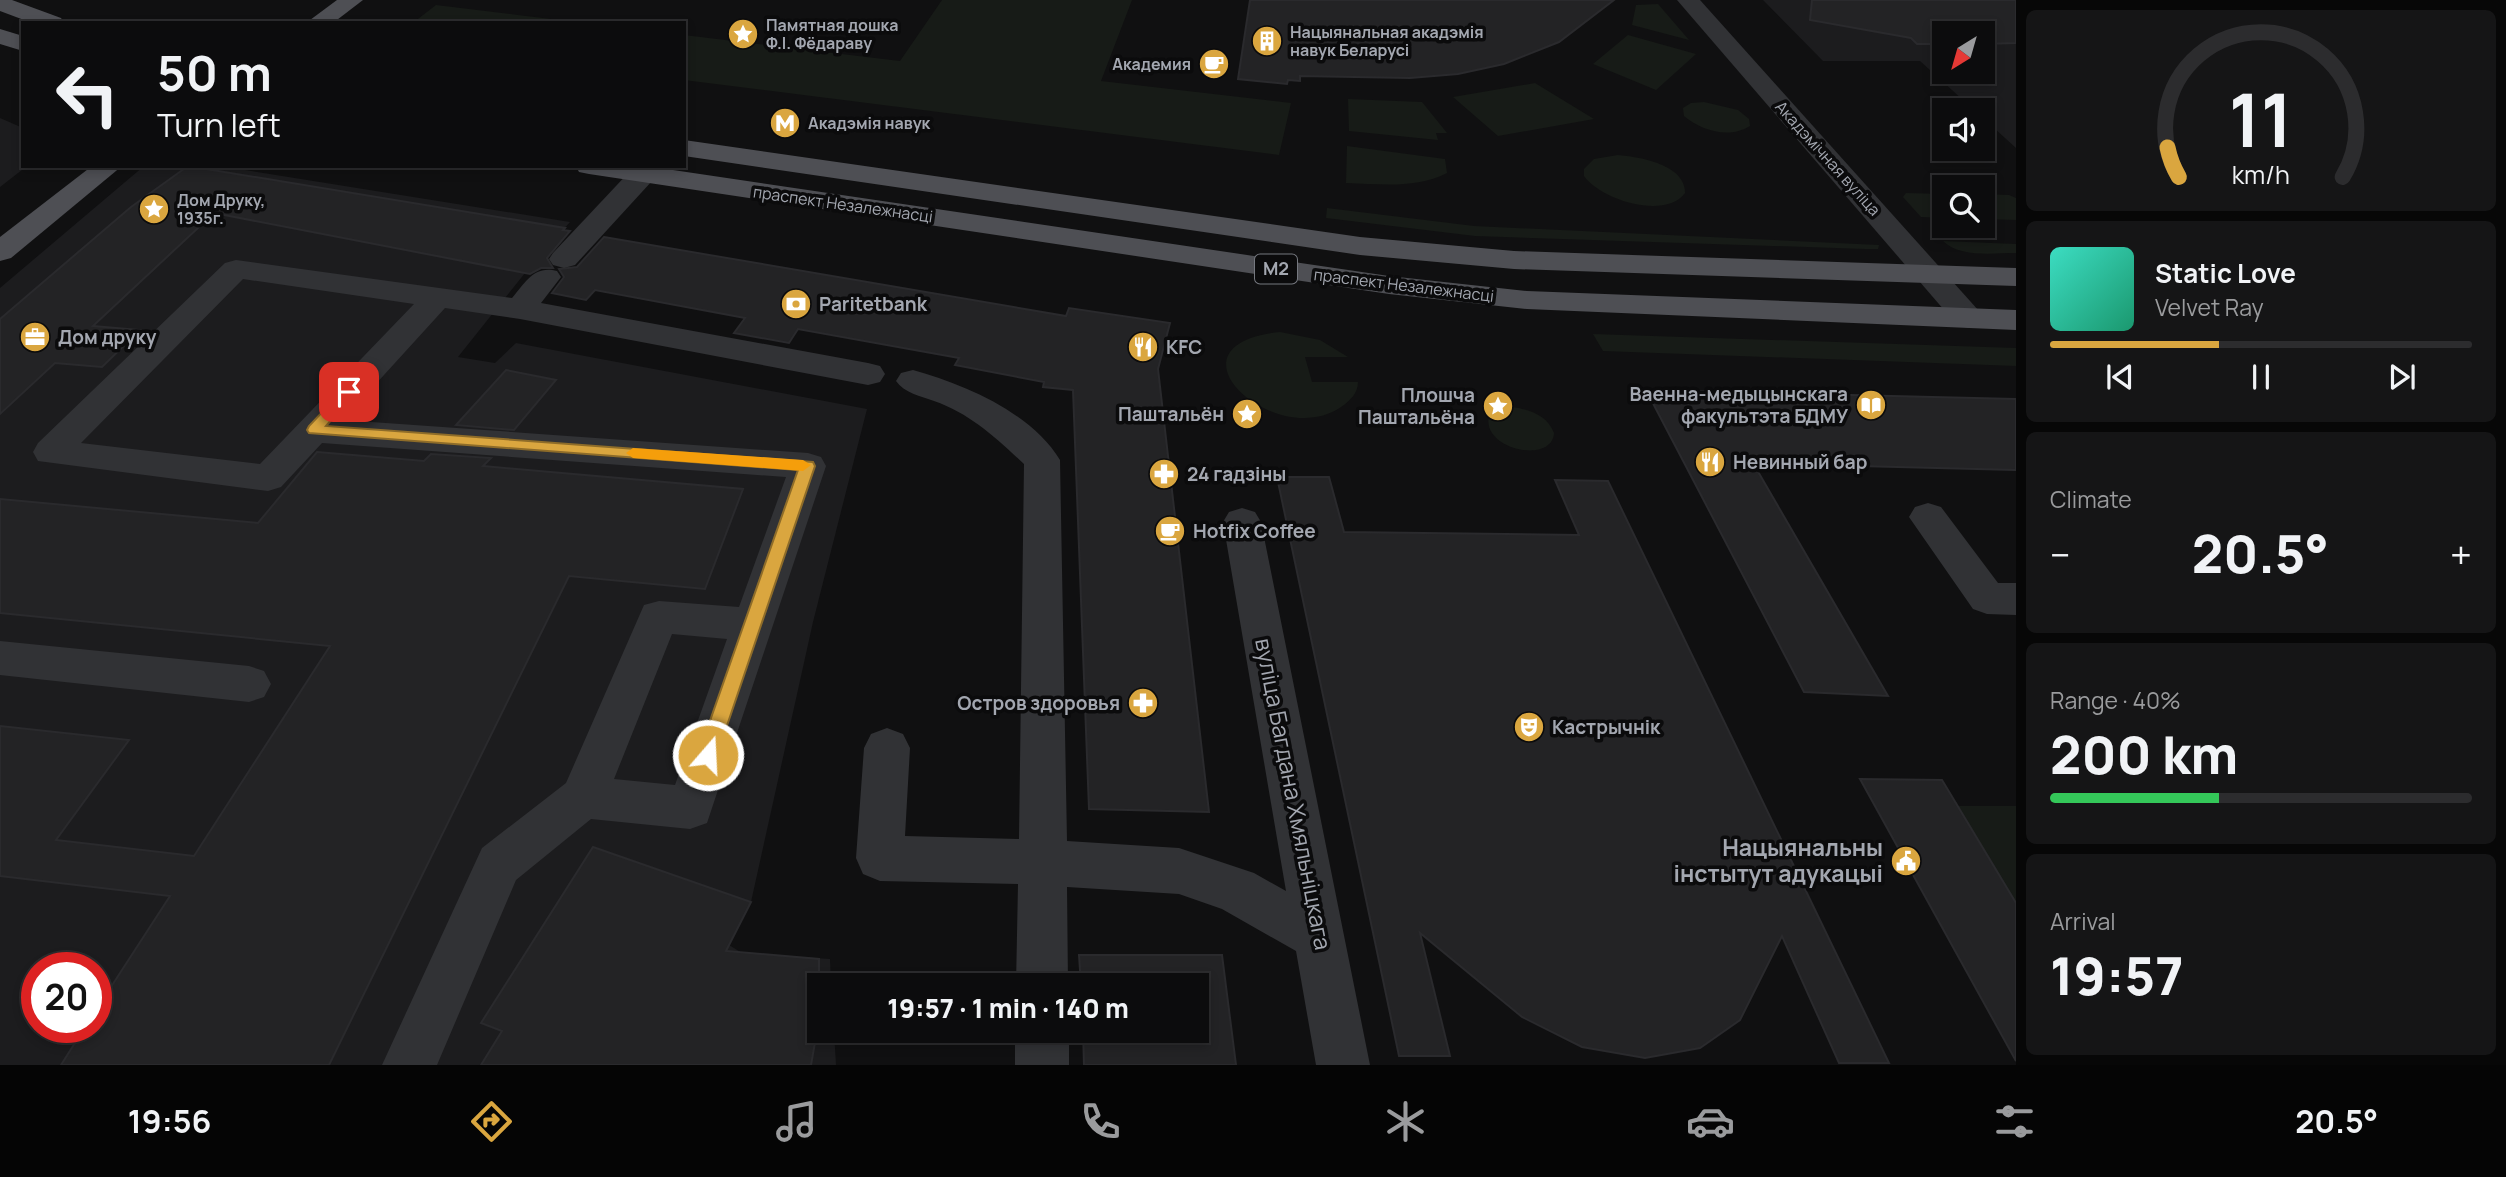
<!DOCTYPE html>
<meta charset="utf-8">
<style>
body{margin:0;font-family:Manrope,sans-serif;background:#151516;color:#f1f3f6;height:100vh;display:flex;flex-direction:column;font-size:26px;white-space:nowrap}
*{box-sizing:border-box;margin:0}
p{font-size:23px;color:#9a9b9d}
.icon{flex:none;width:38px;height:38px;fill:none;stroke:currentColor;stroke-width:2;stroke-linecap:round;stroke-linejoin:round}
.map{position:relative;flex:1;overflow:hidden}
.sheet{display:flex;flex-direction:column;gap:10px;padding:10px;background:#070707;width:490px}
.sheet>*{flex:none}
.guide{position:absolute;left:21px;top:21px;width:665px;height:147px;border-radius:0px;box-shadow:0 4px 10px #0003,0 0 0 2px #2c2c2e;background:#0c0c0d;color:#f1f3f6;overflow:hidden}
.needle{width:46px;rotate:217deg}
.buttons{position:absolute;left:1932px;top:21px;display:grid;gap:14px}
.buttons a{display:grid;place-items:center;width:63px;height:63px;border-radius:0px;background:#0c0c0d;box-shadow:0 4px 10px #0003,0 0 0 2px #2c2c2e;font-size:35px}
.speed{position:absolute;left:21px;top:952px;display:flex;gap:14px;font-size:35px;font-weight:700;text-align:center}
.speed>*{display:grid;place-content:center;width:91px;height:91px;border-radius:50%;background:#0c0c0d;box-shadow:0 4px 10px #0003,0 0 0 2px #2c2c2e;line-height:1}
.speed .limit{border:10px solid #d22;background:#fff;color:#111}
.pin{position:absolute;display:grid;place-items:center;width:60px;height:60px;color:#fff;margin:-30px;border-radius:14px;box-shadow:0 4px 10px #0006}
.me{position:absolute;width:77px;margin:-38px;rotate:19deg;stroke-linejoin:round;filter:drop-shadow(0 0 5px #0008)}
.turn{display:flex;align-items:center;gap:24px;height:147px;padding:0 21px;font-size:32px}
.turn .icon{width:91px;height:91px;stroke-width:2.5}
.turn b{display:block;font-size:49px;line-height:60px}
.big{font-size:52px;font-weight:800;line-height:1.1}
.sheet .tile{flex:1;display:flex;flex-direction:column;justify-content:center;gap:10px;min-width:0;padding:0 24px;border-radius:10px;background:#151516}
.sheet .dial{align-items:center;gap:0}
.dial svg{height:182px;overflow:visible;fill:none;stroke:#2c2c2e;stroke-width:7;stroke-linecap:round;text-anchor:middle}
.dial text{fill:#f1f3f6;stroke:none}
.song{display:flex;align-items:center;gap:21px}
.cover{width:84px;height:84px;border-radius:10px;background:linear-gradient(135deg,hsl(170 70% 55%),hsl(160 70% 35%))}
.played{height:7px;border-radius:4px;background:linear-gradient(90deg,#daa63f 40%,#2c2c2e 40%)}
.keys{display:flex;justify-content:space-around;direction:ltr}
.heat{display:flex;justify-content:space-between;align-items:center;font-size:38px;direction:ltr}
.charge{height:10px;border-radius:5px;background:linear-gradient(90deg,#34c759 40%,#2c2c2e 0)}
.trip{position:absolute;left:807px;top:973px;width:402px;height:70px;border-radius:0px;background:#0c0c0d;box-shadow:0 4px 10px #0003,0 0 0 2px #2c2c2e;font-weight:800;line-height:70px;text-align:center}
.menu{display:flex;height:112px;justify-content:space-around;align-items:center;background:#050505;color:#9a9b9d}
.menu .icon{width:49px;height:49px}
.menu .current{color:#daa63f}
.menu b{font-size:32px;color:#f1f3f6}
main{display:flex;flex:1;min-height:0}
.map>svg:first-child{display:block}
.built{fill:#1c1c1e;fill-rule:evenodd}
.green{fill:#171b17}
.building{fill:#232325;stroke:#2a2a2d;stroke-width:2}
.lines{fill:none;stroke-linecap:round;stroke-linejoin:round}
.minor{fill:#313235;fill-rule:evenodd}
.major{fill:#4e4f54;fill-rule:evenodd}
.route{fill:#daa63f;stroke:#8e6c29;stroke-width:2}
.slow{fill:#f59e0b}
.labels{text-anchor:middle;stroke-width:7;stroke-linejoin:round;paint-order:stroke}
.far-poi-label{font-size:16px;font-weight:bold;fill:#a3a7b0;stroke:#0b0b0c;text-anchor:start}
.far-street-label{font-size:16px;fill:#a3a7b0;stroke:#0b0b0c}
.shield{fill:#0b0b0c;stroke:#75787f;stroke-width:2}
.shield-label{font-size:18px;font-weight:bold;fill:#a3a7b0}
.poi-label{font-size:19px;font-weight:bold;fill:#a3a7b0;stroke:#0b0b0c;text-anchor:start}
.near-street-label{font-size:23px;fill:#a3a7b0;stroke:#0b0b0c}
.near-poi-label{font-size:23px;font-weight:bold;fill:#a3a7b0;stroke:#0b0b0c;text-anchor:end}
</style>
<main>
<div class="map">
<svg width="2016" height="1065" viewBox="0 0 2016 1065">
<rect width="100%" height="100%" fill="#101011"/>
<!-- built -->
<g class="built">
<path d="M1763 0H2016V148L1983 118V110H1974L1920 61H1823ZM1944 33H1983V72H1944Z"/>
<polygon points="0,118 23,128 23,166 27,166 0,187"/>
<path d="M144 166H220L570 222 525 273 458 357 495 363 516 343 867 409 813 622 751 902 729 945 742 953 830 959 831 985H819V1031H834L836 1065H0V288ZM37 968H96V1027H37Z"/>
</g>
<!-- green -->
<g class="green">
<polygon points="942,0 1132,0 1101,81 1291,103 1279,155 684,80 684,35 900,61"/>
<polygon points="1658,4 1689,40 1632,25 1636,5"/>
<polygon points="436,5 583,23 414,22"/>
<polygon points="1628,35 1696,54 1656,90 1593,64"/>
<polygon points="1535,83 1594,119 1498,136 1453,97"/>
<polygon points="1348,99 1422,102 1447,133 1436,133 1438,140 1349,131"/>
<path d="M1704 102 1738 110 1749 119 1750 126C1729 139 1702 131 1684 116L1683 108 1691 103Z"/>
<path d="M1347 146 1445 159 1447 173C1416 189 1380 184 1346 183Z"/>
<path d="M1618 155C1639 157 1685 164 1685 193 1665 220 1601 200 1584 176V169L1594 159Z"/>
<polygon points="1906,193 1944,194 1944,218 1921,217 1903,197"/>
<polygon points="1983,194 2009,195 2016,198 2016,220 1983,219"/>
<polygon points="1327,208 1474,226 1879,245 1878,249 1865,249 1475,236 1326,218"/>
<path d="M1943 241 2016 244V253C1993 253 1960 258 1943 241Z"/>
<path d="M1280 332 1320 340 1348 357H1305L1312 382H1358C1358 393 1350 401 1341 407 1276 452 1156 345 1280 332Z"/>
<polygon points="1593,334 2016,348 2016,366 1603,351"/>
<path d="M1511 407C1529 409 1547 415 1554 433 1552 465 1481 449 1489 416L1495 411Z"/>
<polygon points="1958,806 2016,806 2016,903"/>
</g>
<!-- building -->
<g class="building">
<polygon points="1250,0 1614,0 1559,42 1504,64 1458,74 1410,78 1300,76 1300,81 1288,80 1287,84 1238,79"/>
<polygon points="1812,0 2016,0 2016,43 1983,44 1983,33 1944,33 1944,44 1917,44 1911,38 1810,20"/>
<polygon points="188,166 565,228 563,230 570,231 547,258 553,268 541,268 530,274 214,213 93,326 140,330 102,367 55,363 0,414 0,319 131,207"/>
<polygon points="604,237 1066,316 1069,308 1170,323 1158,369 1209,812 1089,809 1073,390 1043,387 1044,382 955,365 959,358 798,329 789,343 734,333 745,318 595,290 586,300 552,293 564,277 559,269 577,267"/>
<polygon points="506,370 556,380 514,430 456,425"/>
<polygon points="1646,390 2016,399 2016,470 1819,465 1813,456 1800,464 1753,463 1888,696 1804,692"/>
<polygon points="317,452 424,461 431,454 491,458 483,466 743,489 705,589 569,576 329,1065 61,1065 85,1027 96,1027 96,1010 170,896 0,876 0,726 129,740 56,840 194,856 330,646 0,613 0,499 258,523"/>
<polygon points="1277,477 1329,477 1344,532 1579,535 1555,480 1608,481 1889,1063 1839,1063 1782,936 1740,1020 1700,1048 1645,1058 1582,1047 1522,1017 1420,933 1450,1056 1399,1056"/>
<polygon points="1860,779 1942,780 2016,903 2016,1061"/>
<polygon points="593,847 751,902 726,951 819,959 819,1020 811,1065 481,1065 502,1031 481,1023"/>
<polygon points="1079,955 1222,955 1236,1065 1084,1065 1083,1031 1197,1031 1197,985 1081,985"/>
</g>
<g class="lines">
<!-- minor -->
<g class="minor">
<polygon points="1677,0 1700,0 1979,311 1984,318 1979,325 1968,328 1957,325"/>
<polygon points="642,167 652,169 656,175 652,181 575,265 564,268 553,265 549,259 553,253 632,169"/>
<path d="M236 260 512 298C526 282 534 265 557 271L561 277 541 303 868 363 880 366 885 374 880 382 868 385 520 319 445 308 343 420 808 453 821 457 826 466 707 823 690 829 591 819 516 880 437 1065H382L482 848 566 783 644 605 659 601 739 607 786 477 322 443 281 487 268 491 38 461 33 452 38 443 225 263ZM243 279 414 304 260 464 81 443ZM672 634 727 639 675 785 614 779Z"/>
<path d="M913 370C964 384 1032 413 1060 460L1067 841 1179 848 1254 873 1286 891 1223 522 1229 512 1242 508 1255 512 1261 522 1370 1065H1316L1296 951 1222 909 1179 894 1067 887 1068 985H1016L1018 884 880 881 863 874 856 858 864 748 871 734 887 728 903 734 910 748 905 836 1019 839 1024 464C996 438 971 414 934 401 921 396 904 393 896 381L901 373Z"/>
<polygon points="1928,503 1941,507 1998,583 2016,583 2016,615 1987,614 1973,609 1909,517 1915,507"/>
<polygon points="0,641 249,666 264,671 271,684 264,697 249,702 0,675"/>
<rect x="1015" y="1031" width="54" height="34"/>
</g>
<!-- major -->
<g class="major">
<polygon points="0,0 12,0 61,18 64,23 32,23 0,11"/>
<polygon points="337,0 363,0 333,23 306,23"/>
<polygon points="0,29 23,36 23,51 0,44"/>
<polygon points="684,140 1360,237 1514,251 2016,268 2016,286 1514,269 1360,255 684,156"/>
<polygon points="92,166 122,166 11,258 0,261 0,237"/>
<polygon points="576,166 646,166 1389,276 1527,291 2016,310 2016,330 1527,309 1389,294 589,174 579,172"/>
</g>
</g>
<!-- route -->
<polygon class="route" points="349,387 356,392 326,426 813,462 815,466 715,761 708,764 701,761 698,755 798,470 309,433 307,430 309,426 344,389"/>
<!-- slow -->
<polygon class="slow" points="633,448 803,460 811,465 803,471 633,458 626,453"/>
<!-- icons -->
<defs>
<g id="sight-disc" transform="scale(1.575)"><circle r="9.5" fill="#daa63f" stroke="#0b0b0c"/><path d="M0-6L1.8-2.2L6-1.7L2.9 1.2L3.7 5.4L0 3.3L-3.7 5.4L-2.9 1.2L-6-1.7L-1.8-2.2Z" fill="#fff"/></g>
<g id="building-disc" transform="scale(1.575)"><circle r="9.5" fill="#daa63f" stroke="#0b0b0c"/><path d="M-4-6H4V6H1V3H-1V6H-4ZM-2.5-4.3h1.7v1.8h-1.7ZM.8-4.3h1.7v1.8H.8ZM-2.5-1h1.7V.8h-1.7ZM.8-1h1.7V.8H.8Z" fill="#fff"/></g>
<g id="cafe-disc" transform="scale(1.575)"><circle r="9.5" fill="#daa63f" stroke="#0b0b0c"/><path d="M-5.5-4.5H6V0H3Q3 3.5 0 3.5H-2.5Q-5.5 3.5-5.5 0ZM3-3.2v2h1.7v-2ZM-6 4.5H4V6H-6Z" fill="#fff"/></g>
<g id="metro-disc" transform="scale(1.575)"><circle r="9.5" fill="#daa63f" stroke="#0b0b0c"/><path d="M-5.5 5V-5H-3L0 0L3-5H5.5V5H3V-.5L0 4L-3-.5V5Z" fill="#fff"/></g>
<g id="bank-disc" transform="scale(1.575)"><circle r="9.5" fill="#daa63f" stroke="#0b0b0c"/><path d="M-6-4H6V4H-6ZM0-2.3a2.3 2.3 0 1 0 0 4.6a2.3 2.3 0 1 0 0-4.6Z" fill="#fff"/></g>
<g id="office-disc" transform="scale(1.575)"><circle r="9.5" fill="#daa63f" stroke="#0b0b0c"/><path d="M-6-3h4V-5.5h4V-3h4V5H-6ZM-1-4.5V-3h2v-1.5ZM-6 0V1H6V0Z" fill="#fff"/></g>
<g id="restaurant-disc" transform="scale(1.575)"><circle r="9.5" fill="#daa63f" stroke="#0b0b0c"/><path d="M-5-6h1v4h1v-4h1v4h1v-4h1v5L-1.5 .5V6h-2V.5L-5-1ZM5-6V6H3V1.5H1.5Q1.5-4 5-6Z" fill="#fff"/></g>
<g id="library-disc" transform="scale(1.575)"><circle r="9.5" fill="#daa63f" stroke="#0b0b0c"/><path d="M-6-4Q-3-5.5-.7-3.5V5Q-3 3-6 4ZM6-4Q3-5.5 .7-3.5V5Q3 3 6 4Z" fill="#fff"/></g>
<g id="pharmacy-disc" transform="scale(1.575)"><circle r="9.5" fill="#daa63f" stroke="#0b0b0c"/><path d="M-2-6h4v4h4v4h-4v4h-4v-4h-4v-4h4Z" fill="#fff"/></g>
<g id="theatre-disc" transform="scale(1.575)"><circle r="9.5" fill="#daa63f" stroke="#0b0b0c"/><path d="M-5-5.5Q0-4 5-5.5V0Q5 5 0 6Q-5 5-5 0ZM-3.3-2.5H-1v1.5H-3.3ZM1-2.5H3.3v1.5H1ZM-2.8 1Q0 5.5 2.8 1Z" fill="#fff"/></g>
<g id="civic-disc" transform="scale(1.575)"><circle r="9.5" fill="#daa63f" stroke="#0b0b0c"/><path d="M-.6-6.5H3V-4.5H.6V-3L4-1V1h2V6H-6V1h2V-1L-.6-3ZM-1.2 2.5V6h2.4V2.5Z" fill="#fff"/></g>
</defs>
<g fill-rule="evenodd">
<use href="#sight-disc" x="743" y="34"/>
<use href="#building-disc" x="1267" y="41"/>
<use href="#cafe-disc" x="1214" y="64"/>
<use href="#metro-disc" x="785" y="123"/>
<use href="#sight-disc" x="154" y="209"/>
<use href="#bank-disc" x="796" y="304"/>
<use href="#office-disc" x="35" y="337"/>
<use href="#restaurant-disc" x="1143" y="347"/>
<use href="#library-disc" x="1871" y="405"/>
<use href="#sight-disc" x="1498" y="406"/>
<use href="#sight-disc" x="1247" y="414"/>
<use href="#restaurant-disc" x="1710" y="462"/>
<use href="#pharmacy-disc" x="1164" y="474"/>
<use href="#cafe-disc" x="1170" y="531"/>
<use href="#pharmacy-disc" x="1143" y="703"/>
<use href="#theatre-disc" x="1529" y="727"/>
<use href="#civic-disc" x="1906" y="861"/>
</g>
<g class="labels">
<!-- far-poi labels -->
<g class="far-poi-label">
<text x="766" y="31">Памятная дошка<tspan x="766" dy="18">Ф.І. Фёдараву</tspan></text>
<text x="1290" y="38">Нацыянальная акадэмія<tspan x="1290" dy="18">навук Беларусі</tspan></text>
<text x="1191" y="70" text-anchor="end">Академия</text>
<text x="808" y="129">Акадэмія навук</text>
<text x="177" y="206">Дом Друку,<tspan x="177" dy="18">1935г.</tspan></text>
</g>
<!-- far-street labels -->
<g class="far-street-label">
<text transform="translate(1828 158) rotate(48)" y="6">Акадэмічная вуліца</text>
<text transform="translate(843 204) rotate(8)" y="6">праспект Незалежнасці</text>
<text transform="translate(1404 285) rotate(7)" y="6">праспект Незалежнасці</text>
</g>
<!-- shield labels -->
<rect class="shield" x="1255" y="254.5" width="42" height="29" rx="5"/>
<g class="shield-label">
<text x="1276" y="275">М2</text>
</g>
<!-- poi labels -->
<g class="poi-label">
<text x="819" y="311">Paritetbank</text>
<text x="58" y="344">Дом друку</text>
<text x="1166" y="354">KFC</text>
<text x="1848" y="401" text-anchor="end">Ваенна-медыцынскага<tspan x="1848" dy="22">факультэта БДМУ</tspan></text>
<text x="1475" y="402" text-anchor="end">Плошча<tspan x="1475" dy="22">Паштальёна</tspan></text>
<text x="1224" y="421" text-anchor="end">Паштальён</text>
<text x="1733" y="469">Невинный бар</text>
<text x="1187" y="481">24 гадзіны</text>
<text x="1193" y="538">Hotfix Coffee</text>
<text x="1120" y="710" text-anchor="end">Остров здоровья</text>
<text x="1552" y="734">Кастрычнік</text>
</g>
<!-- near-street labels -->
<g class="near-street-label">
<text transform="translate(1293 794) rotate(79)" y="8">вуліца Багдана Хмяльніцкага</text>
</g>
<!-- near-poi labels -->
<g class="near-poi-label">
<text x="1883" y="856">Нацыянальны<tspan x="1883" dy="26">інстытут адукацыі</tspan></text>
</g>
</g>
</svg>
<div class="buttons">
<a><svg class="needle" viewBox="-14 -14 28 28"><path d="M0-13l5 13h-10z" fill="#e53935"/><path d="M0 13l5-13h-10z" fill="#9a9b9d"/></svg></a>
<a><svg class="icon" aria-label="sound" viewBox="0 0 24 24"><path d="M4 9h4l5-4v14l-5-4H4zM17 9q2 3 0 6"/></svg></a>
<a><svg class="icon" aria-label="search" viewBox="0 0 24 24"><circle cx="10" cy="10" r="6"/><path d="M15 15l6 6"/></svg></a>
</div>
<div class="speed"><div class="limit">20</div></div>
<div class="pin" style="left:349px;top:392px;background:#d93025"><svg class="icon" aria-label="arrive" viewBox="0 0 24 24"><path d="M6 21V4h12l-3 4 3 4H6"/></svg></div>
<svg class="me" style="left:708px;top:755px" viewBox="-20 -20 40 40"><circle r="17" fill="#daa63f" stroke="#fff" stroke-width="3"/><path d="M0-11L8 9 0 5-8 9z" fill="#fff"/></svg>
<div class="trip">19:57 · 1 min · 140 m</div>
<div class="guide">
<div class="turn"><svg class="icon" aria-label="left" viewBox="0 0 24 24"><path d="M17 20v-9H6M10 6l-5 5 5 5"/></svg><div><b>50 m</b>Turn left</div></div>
</div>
</div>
<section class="sheet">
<div class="tile dial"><svg viewBox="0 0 100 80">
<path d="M14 69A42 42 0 1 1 86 69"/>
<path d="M14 69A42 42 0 0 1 9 56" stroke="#daa63f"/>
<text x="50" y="56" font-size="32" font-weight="700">11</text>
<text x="50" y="72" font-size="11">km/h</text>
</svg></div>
<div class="tile">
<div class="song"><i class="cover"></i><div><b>Static Love</b><p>Velvet Ray</p></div></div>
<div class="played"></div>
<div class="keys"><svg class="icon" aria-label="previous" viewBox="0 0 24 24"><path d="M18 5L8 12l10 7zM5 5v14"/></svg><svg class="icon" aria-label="pause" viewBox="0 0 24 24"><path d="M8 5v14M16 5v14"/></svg><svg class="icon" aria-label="next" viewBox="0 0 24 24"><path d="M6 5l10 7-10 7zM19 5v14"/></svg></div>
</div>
<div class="tile"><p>Climate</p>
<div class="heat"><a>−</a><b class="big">20.5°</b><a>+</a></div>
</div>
<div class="tile"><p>Range · 40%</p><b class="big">200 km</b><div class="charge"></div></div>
<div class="tile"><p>Arrival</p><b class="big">19:57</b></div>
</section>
</main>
<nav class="menu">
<b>19:56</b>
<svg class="icon current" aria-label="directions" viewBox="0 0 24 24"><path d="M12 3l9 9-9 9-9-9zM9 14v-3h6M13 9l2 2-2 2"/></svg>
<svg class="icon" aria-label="music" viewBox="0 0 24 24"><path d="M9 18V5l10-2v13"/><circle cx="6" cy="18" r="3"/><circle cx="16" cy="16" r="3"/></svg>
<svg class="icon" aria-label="phone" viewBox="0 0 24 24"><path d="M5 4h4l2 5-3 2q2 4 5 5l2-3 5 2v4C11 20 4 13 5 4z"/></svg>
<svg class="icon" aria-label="climate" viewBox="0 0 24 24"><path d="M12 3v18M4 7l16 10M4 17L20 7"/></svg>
<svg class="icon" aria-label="car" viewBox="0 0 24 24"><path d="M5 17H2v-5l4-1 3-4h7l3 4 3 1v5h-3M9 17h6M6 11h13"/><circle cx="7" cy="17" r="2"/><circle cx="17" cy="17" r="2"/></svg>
<svg class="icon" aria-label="filters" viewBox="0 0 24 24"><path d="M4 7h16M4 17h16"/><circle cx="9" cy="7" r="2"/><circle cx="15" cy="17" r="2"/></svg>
<b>20.5°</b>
</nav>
